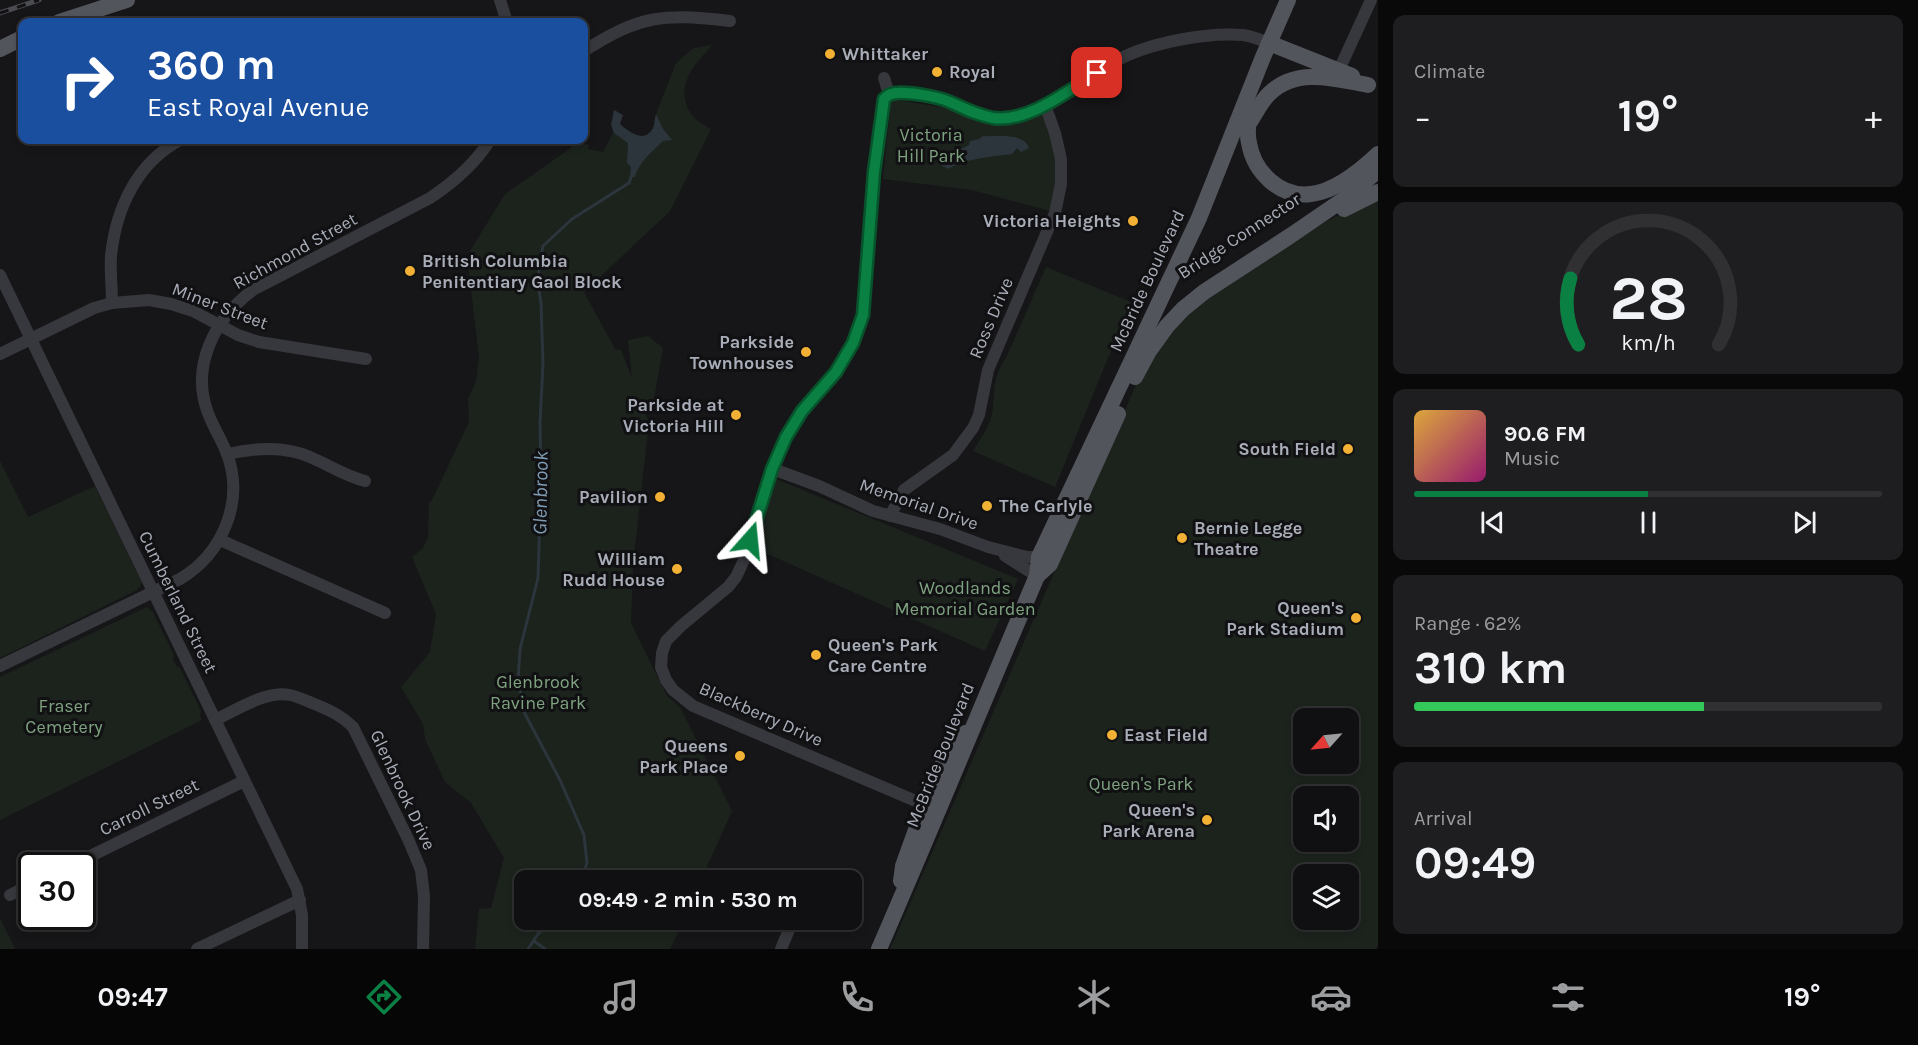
<!DOCTYPE html>
<meta charset="utf-8">
<style>
body{margin:0;font-family:Karla,sans-serif;background:#1e1e20;color:#f1f3f6;height:100vh;display:flex;flex-direction:column;font-size:22px;white-space:nowrap}
*{box-sizing:border-box;margin:0}
p{font-size:20px;color:#9c9d9f}
.icon{flex:none;width:33px;height:33px;fill:none;stroke:currentColor;stroke-width:2;stroke-linecap:round;stroke-linejoin:round}
.map{position:relative;flex:1;overflow:hidden}
.panel{display:flex;flex-direction:column;gap:15px;padding:15px;background:#09090a;width:540px}
.panel>*{flex:none}
.guide{position:absolute;left:18px;top:18px;width:570px;height:126px;border-radius:12px;box-shadow:0 3px 9px #0003,0 0 0 2px #303032;background:#1a4fa0;color:#fff;overflow:hidden}
.needle{width:39px;rotate:243deg}
.tools{position:absolute;left:1293px;top:708px;display:grid;gap:12px}
.tools a{display:grid;place-items:center;width:66px;height:66px;border-radius:12px;background:#101012;box-shadow:0 3px 9px #0003,0 0 0 2px #303032;font-size:30px}
.speed{position:absolute;left:18px;top:852px;display:flex;gap:12px;font-size:30px;font-weight:700;text-align:center}
.speed>*{display:grid;place-content:center;width:78px;height:78px;border-radius:50%;background:#101012;box-shadow:0 3px 9px #0003,0 0 0 2px #303032;line-height:1}
.speed .limit{border:3px solid #111;border-radius:9px;background:#fff;color:#111}
.pin{position:absolute;display:grid;place-items:center;width:51px;height:51px;color:#fff;margin:-26px;border-radius:12px;box-shadow:0 3px 9px #0006}
.me{position:absolute;width:66px;margin:-33px;rotate:18deg;stroke-linejoin:round;filter:drop-shadow(0 0 4px #0008)}
.turn{display:flex;align-items:center;gap:21px;height:126px;padding:0 30px;font-size:27px}
.turn .icon{width:78px;height:78px;stroke-width:2.5}
.turn b{display:block;font-size:42px;line-height:51px}
.big{font-size:45px;font-weight:700;line-height:1.1}
.panel .widget{flex:1;display:flex;flex-direction:column;justify-content:center;gap:9px;min-width:0;padding:0 21px;border-radius:12px;background:#1e1e20}
.panel .dial{align-items:center;gap:0}
.dial svg{height:156px;overflow:visible;fill:none;stroke:#303032;stroke-width:7;stroke-linecap:round;text-anchor:middle}
.dial text{fill:#f1f3f6;stroke:none}
.song{display:flex;align-items:center;gap:18px}
.cover{width:72px;height:72px;border-radius:9px;background:linear-gradient(135deg,hsl(40 70% 55%),hsl(320 70% 35%))}
.played{height:6px;border-radius:3px;background:linear-gradient(90deg,#0b8043 50%,#303032 50%)}
.keys{display:flex;justify-content:space-around;direction:ltr}
.heat{display:flex;justify-content:space-between;align-items:center;font-size:33px;direction:ltr}
.charge{height:9px;border-radius:4px;background:linear-gradient(90deg,#34c759 62%,#303032 0)}
.trip{position:absolute;left:514px;top:870px;width:348px;height:60px;border-radius:12px;background:#101012;box-shadow:0 3px 9px #0003,0 0 0 2px #303032;font-weight:700;line-height:60px;text-align:center}
.tab-bar{display:flex;height:96px;justify-content:space-around;align-items:center;background:#060607;color:#9c9d9f}
.tab-bar .icon{width:42px;height:42px}
.tab-bar .active{color:#0b8043}
.tab-bar b{font-size:27px;color:#f1f3f6}
main{display:flex;flex:1;min-height:0}
.map>svg:first-child{display:block}
.green{fill:#1c231d;fill-rule:evenodd}
.water{fill:#2c353c}
.lines{fill:none;stroke-linecap:round;stroke-linejoin:round}
.stream{stroke:#2c353c;stroke-width:3}
.minor{stroke:#37383d;stroke-width:12}
.major{stroke:#53555c;stroke-width:16}
.rail-casing{stroke:#4a4c52;stroke-width:5}
.rail{stroke:#111113;stroke-width:3;stroke-dasharray:9;stroke-linecap:butt}
.route-casing{stroke:#07532c;stroke-width:15}
.route{stroke:#0b8043;stroke-width:10}
.poi-dot{fill:#f2b134;stroke:#111113;stroke-width:2}
.labels{text-anchor:middle;stroke-width:6;stroke-linejoin:round;paint-order:stroke}
.poi-label{font-size:18px;font-weight:bold;fill:#a8adb8;stroke:#111113;text-anchor:end}
.park-label{font-size:18px;fill:#7fa381;stroke:#111113}
.street-label{font-size:18px;fill:#a8adb8;stroke:#111113}
.water-label{font-size:20px;font-style:italic;fill:#7f9bb3;stroke:#111113}
</style>
<main>
<div class="map">
<svg width="1378" height="949" viewBox="0 0 1378 949">
<rect width="100%" height="100%" fill="#161618"/>
<!-- green -->
<g class="green">
<path d="M712 45C706 53 696 62 691 71 677 95 686 118 711 129L670 211 584 292 615 349 621 350 632 378 628 340 648 336 663 348 652 410 640 400 649 422 633 565 631 623 667 696 680 707 732 811 701 880H525V920H684L670 949H475L479 909 491 908 504 858 471 803 445 782 425 739 423 724 401 687 430 652 436 614 412 557 423 548 428 538 429 503 432 500 469 422 468 399 476 381 479 357 467 256 505 194 571 148 576 141 589 145 588 149 603 152 617 125 651 142 658 120 656 114 676 63 694 48Z"/>
<path d="M891 99 947 108 1001 124 1017 123 1042 115C1058 143 1059 180 1050 211L972 190 883 179Z"/>
<path d="M1378 196V945L1376 949H890L1136 385 1158 346 1185 314 1212 293 1325 222ZM1304 718H1348V764H1304ZM1304 796H1348V842H1304ZM1304 874H1348V920H1304Z"/>
<path d="M1046 267 1131 302 1055 487 973 451C977 443 984 435 988 426 999 402 987 384 1006 358Z"/>
<polygon points="0,461 28,517 95,486 142,583 137,590 0,658"/>
<polygon points="776,479 1018,579 985,651 752,547"/>
<polygon points="147,607 153,612 174,655 173,660 176,666 180,668 201,711 200,716 202,720 0,820 0,677"/>
<polygon points="0,918 15,949 0,949"/>
</g>
<!-- water -->
<g class="water">
<path d="M614 110 623 115 620 124C629 132 644 144 653 128 655 124 654 119 656 114L663 129 672 140 663 141C653 151 638 163 635 177H630L631 167 627 163 628 143 614 133 611 125Z"/>
<path d="M983 136C998 137 1023 132 1029 148L1021 152 1017 148 1012 154C996 156 961 159 949 169L942 166 943 160 953 153 969 145 970 141 979 139Z"/>
</g>
<g class="lines">
<!-- stream -->
<g class="stream">
<polyline points="581,880 587,863 584,835 560,780 525,714 518,681 520,649 538,578 541,482 540,422 543,364 541,303 538,283 539,267 543,246 572,219 629,183 632,174"/>
<polyline points="534,941 545,949"/>
<polyline points="528,949 538,934 555,920"/>
</g>
<!-- minor -->
<g class="minor">
<polyline points="500,0 507,22"/>
<path d="M584 51C640 15 664 13 730 21"/>
<polyline points="1339,70 1371,0"/>
<polyline points="884,78 889,94"/>
<polyline points="889,94 883,100 878,140 867,253 863,315 853,343 836,372 802,411 786,437 773,469 745,558 736,577 728,587 681,626 666,641 662,653 661,667 666,680 673,690 693,706 925,805"/>
<path d="M889 94C906 90 932 95 948 102 975 112 992 125 1023 115 1056 105 1085 79 1114 62 1147 43 1206 32 1243 35 1252 36 1261 40 1269 43"/>
<polyline points="0,275 297,889 302,915 302,949"/>
<path d="M112 303C112 287 110 271 111 256 116 208 137 163 180 140"/>
<polyline points="0,354 94,308 112,303 149,300 171,304 193,311 238,335 259,342 366,359"/>
<path d="M227 454C254 448 284 445 310 457 329 465 345 476 365 481"/>
<polyline points="773,469 819,486 873,511 940,529 988,547 1027,557 1039,557"/>
<polyline points="890,516 904,490 953,455 973,428 979,415 988,370 1055,213 1061,184 1061,159 1055,133 1045,105"/>
<polyline points="220,540 385,613"/>
<polyline points="1005,556 1037,576"/>
<path d="M0 666 180 579C222 554 245 502 227 454 222 440 213 427 208 413 190 366 215 318 253 290L430 198C454 182 475 164 490 140"/>
<path d="M215 720C236 710 267 690 290 695 299 697 309 702 317 705 331 711 342 716 353 727L408 839 421 870 424 896 423 949"/>
<polyline points="70,866 244,781"/>
<polyline points="809,880 811,875"/>
<polyline points="10,895 32,884"/>
<polyline points="197,949 300,900"/>
<polyline points="781,949 793,920"/>
</g>
<!-- major -->
<g class="major">
<polyline points="59,22 127,0"/>
<polyline points="1269,43 1352,76"/>
<polyline points="0,49 22,38"/>
<path d="M1250 106C1249 118 1246 131 1249 143 1254 172 1280 198 1311 194 1336 191 1360 171 1378 154"/>
<path d="M1249 123C1256 113 1261 101 1270 93 1297 67 1336 79 1368 85"/>
<polyline points="1344,209 1378,192"/>
<polyline points="1135,377 1149,351 1167,326 1183,309 1204,292 1290,236 1350,195 1378,170"/>
<polyline points="1037,576 1050,564 1118,414"/>
<polyline points="901,881 903,866 925,805 947,755 965,733"/>
<path d="M879 949C933 825 984 700 1037 576L1039 557 1199 218 1263 57 1288 0"/>
</g>
<!-- rail casing -->
<g class="rail-casing">
<polyline id="rail" points="0,13 39,0"/>
</g>
<!-- rail -->
<use href="#rail" class="rail"/>
</g>
<g class="lines">
<!-- route casing -->
<g class="route-casing">
<path id="route" d="M750 540 772 469 786 437 802 411 836 372 853 343 863 315 874 172 884 99C887 96 888 95 891 94 903 90 939 97 950 102 965 109 977 115 993 118 1028 123 1069 90 1097 73"/>
</g>
<!-- route -->
<use href="#route" class="route"/>
</g>
<!-- markers -->
<g class="poi-dot">
<circle cx="830" cy="54" r="6"/>
<circle cx="937" cy="72" r="6"/>
<circle cx="1133" cy="221" r="6"/>
<circle cx="410" cy="271" r="6"/>
<circle cx="806" cy="352" r="6"/>
<circle cx="736" cy="415" r="6"/>
<circle cx="1348" cy="449" r="6"/>
<circle cx="660" cy="497" r="6"/>
<circle cx="987" cy="506" r="6"/>
<circle cx="1182" cy="538" r="6"/>
<circle cx="677" cy="569" r="6"/>
<circle cx="1356" cy="618" r="6"/>
<circle cx="816" cy="655" r="6"/>
<circle cx="1112" cy="735" r="6"/>
<circle cx="740" cy="756" r="6"/>
<circle cx="1207" cy="820" r="6"/>
</g>
<g class="labels">
<!-- poi labels -->
<g class="poi-label">
<text x="842" y="60" text-anchor="start">Whittaker</text>
<text x="949" y="78" text-anchor="start">Royal</text>
<text x="1121" y="227">Victoria Heights</text>
<text x="422" y="267" text-anchor="start">British Columbia<tspan x="422" dy="21">Penitentiary Gaol Block</tspan></text>
<text x="794" y="348">Parkside<tspan x="794" dy="21">Townhouses</tspan></text>
<text x="724" y="411">Parkside at<tspan x="724" dy="21">Victoria Hill</tspan></text>
<text x="1336" y="455">South Field</text>
<text x="648" y="503">Pavilion</text>
<text x="999" y="512" text-anchor="start">The Carlyle</text>
<text x="1194" y="534" text-anchor="start">Bernie Legge<tspan x="1194" dy="21">Theatre</tspan></text>
<text x="665" y="565">William<tspan x="665" dy="21">Rudd House</tspan></text>
<text x="1344" y="614">Queen's<tspan x="1344" dy="21">Park Stadium</tspan></text>
<text x="828" y="651" text-anchor="start">Queen's Park<tspan x="828" dy="21">Care Centre</tspan></text>
<text x="1124" y="741" text-anchor="start">East Field</text>
<text x="728" y="752">Queens<tspan x="728" dy="21">Park Place</tspan></text>
<text x="1195" y="816">Queen's<tspan x="1195" dy="21">Park Arena</tspan></text>
</g>
<!-- park labels -->
<g class="park-label">
<text x="931" y="141">Victoria<tspan x="931" dy="21">Hill Park</tspan></text>
<text x="965" y="594">Woodlands<tspan x="965" dy="21">Memorial Garden</tspan></text>
<text x="538" y="688">Glenbrook<tspan x="538" dy="21">Ravine Park</tspan></text>
<text x="64" y="712">Fraser<tspan x="64" dy="21">Cemetery</tspan></text>
<text x="1141" y="790">Queen's Park</text>
</g>
<!-- street labels -->
<g class="street-label">
<text transform="translate(1239 236) rotate(-33)" y="6">Bridge Connector</text>
<text transform="translate(295 251) rotate(-29)" y="6">Richmond Street</text>
<text transform="translate(1147 281) rotate(-65)" y="6">McBride Boulevard</text>
<text transform="translate(220 306) rotate(21)" y="6">Miner Street</text>
<text transform="translate(991 318) rotate(-67)" y="6">Ross Drive</text>
<text transform="translate(919 504) rotate(19)" y="6">Memorial Drive</text>
<text transform="translate(178 602) rotate(64)" y="6">Cumberland Street</text>
<text transform="translate(761 714) rotate(24)" y="6">Blackberry Drive</text>
<text transform="translate(940 755) rotate(-68)" y="6">McBride Boulevard</text>
<text transform="translate(403 790) rotate(65)" y="6">Glenbrook Drive</text>
<text transform="translate(149 807) rotate(-26)" y="6">Carroll Street</text>
</g>
<!-- water labels -->
<g class="water-label">
<text transform="translate(540 493) rotate(-89)" y="7">Glenbrook</text>
</g>
</g>
</svg>
<div class="tools">
<a><svg class="needle" viewBox="-14 -14 28 28"><path d="M0-13l5 13h-10z" fill="#e53935"/><path d="M0 13l5-13h-10z" fill="#9c9d9f"/></svg></a>
<a><svg class="icon" aria-label="sound" viewBox="0 0 24 24"><path d="M4 9h4l5-4v14l-5-4H4zM17 9q2 3 0 6"/></svg></a>
<a><svg class="icon" aria-label="layers" viewBox="0 0 24 24"><path d="M12 4l9 5-9 5-9-5zM3 14l9 5 9-5"/></svg></a>
</div>
<div class="speed"><div class="limit">30</div></div>
<div class="pin" style="left:1097px;top:73px;background:#d93025"><svg class="icon" aria-label="arrive" viewBox="0 0 24 24"><path d="M6 21V4h12l-3 4 3 4H6"/></svg></div>
<svg class="me" style="left:750px;top:540px" viewBox="-20 -20 40 40"><path d="M0-17L14 15 0 8-14 15z" fill="#0b8043" stroke="#fff" stroke-width="4"/></svg>
<div class="trip">09:49 · 2 min · 530 m</div>
<div class="guide">
<div class="turn"><svg class="icon" aria-label="right" viewBox="0 0 24 24"><path d="M7 20v-9h11M14 6l5 5-5 5"/></svg><div><b>360 m</b>East Royal Avenue</div></div>
</div>
</div>
<section class="panel">
<div class="widget"><p>Climate</p>
<div class="heat"><a>−</a><b class="big">19°</b><a>+</a></div>
</div>
<div class="widget dial"><svg viewBox="0 0 100 80">
<path d="M14 69A42 42 0 1 1 86 69"/>
<path d="M14 69A42 42 0 0 1 10 35" stroke="#0b8043"/>
<text x="50" y="56" font-size="32" font-weight="700">28</text>
<text x="50" y="72" font-size="11">km/h</text>
</svg></div>
<div class="widget">
<div class="song"><i class="cover"></i><div><b>90.6 FM</b><p>Music</p></div></div>
<div class="played"></div>
<div class="keys"><svg class="icon" aria-label="previous" viewBox="0 0 24 24"><path d="M18 5L8 12l10 7zM5 5v14"/></svg><svg class="icon" aria-label="pause" viewBox="0 0 24 24"><path d="M8 5v14M16 5v14"/></svg><svg class="icon" aria-label="next" viewBox="0 0 24 24"><path d="M6 5l10 7-10 7zM19 5v14"/></svg></div>
</div>
<div class="widget"><p>Range · 62%</p><b class="big">310 km</b><div class="charge"></div></div>
<div class="widget"><p>Arrival</p><b class="big">09:49</b></div>
</section>
</main>
<nav class="tab-bar">
<b>09:47</b>
<svg class="icon active" aria-label="directions" viewBox="0 0 24 24"><path d="M12 3l9 9-9 9-9-9zM9 14v-3h6M13 9l2 2-2 2"/></svg>
<svg class="icon" aria-label="music" viewBox="0 0 24 24"><path d="M9 18V5l10-2v13"/><circle cx="6" cy="18" r="3"/><circle cx="16" cy="16" r="3"/></svg>
<svg class="icon" aria-label="phone" viewBox="0 0 24 24"><path d="M5 4h4l2 5-3 2q2 4 5 5l2-3 5 2v4C11 20 4 13 5 4z"/></svg>
<svg class="icon" aria-label="climate" viewBox="0 0 24 24"><path d="M12 3v18M4 7l16 10M4 17L20 7"/></svg>
<svg class="icon" aria-label="car" viewBox="0 0 24 24"><path d="M5 17H2v-5l4-1 3-4h7l3 4 3 1v5h-3M9 17h6M6 11h13"/><circle cx="7" cy="17" r="2"/><circle cx="17" cy="17" r="2"/></svg>
<svg class="icon" aria-label="filters" viewBox="0 0 24 24"><path d="M4 7h16M4 17h16"/><circle cx="9" cy="7" r="2"/><circle cx="15" cy="17" r="2"/></svg>
<b>19°</b>
</nav>
